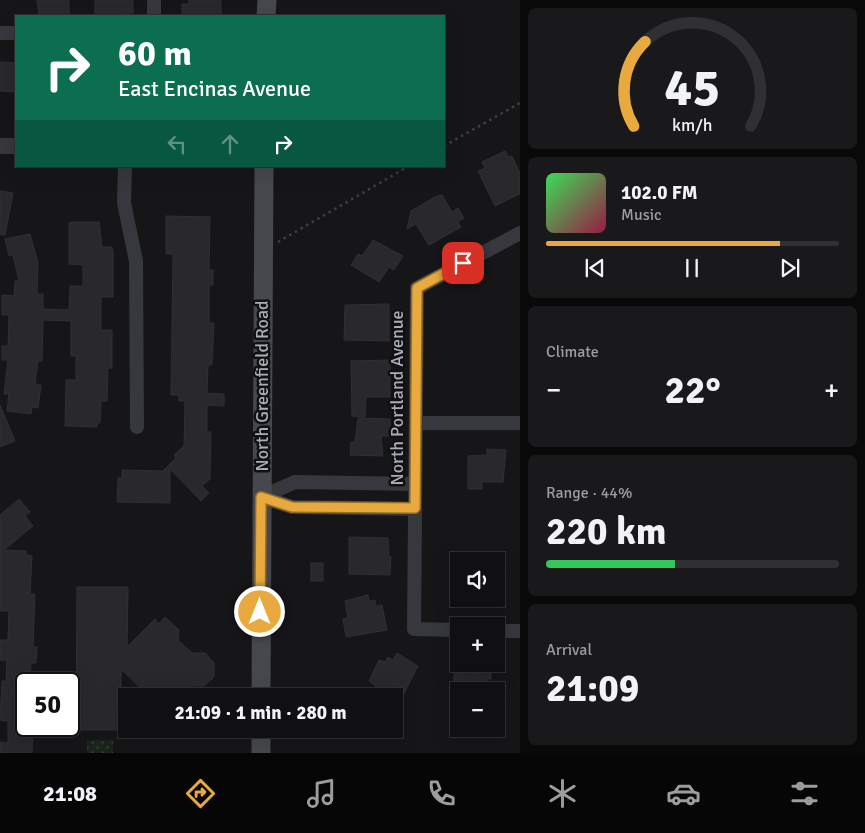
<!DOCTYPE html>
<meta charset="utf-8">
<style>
body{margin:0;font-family:Signika,sans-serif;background:#19191b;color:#f1f3f6;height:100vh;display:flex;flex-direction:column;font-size:19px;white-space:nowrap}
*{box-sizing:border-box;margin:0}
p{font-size:16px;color:#9c9d9f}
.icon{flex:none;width:28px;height:28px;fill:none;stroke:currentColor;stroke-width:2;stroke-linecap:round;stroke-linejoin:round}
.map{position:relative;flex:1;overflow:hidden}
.side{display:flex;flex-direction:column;gap:8px;padding:8px;background:#09090a;width:345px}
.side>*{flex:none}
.banner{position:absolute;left:15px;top:15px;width:430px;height:152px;border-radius:0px;box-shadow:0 5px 20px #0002,0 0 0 1px #303032;background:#0b6e4f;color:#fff;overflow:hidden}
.buttons{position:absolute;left:450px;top:552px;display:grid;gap:10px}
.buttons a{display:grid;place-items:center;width:55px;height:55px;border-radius:0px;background:#101012;box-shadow:0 5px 20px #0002,0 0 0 1px #303032;font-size:25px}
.speed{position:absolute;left:15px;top:672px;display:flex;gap:10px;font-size:25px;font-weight:700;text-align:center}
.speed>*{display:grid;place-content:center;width:65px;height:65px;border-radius:50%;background:#101012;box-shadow:0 5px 20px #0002,0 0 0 1px #303032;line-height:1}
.speed .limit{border:2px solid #111;border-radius:8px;background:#fff;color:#111}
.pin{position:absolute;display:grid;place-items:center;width:42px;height:42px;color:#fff;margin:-21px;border-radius:10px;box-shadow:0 2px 8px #0006}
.me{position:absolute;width:55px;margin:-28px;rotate:0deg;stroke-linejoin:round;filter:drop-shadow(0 0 4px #0008)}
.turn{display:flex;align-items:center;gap:18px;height:105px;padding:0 20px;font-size:22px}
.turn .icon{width:65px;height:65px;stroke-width:2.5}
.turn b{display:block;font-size:35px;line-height:42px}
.lanes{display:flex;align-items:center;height:48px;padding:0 20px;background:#0003;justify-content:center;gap:25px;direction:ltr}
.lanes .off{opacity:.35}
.big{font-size:38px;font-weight:700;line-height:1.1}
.side .card{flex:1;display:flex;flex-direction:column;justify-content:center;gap:8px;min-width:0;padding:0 18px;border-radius:8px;background:#19191b}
.side .dial{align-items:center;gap:0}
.dial svg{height:130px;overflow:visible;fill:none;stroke:#303032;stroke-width:7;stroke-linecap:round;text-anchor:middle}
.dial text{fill:#f1f3f6;stroke:none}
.song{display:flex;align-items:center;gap:15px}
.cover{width:60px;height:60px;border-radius:8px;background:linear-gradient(135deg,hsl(130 70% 55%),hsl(340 70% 35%))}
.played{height:5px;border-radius:2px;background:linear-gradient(90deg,#e8aa3e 80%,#303032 80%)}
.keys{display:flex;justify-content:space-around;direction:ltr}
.heat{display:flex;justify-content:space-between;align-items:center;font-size:28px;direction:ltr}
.charge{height:8px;border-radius:4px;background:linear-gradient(90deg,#34c759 44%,#303032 0)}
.trip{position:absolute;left:118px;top:688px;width:285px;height:50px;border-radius:0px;background:#101012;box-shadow:0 5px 20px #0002,0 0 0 1px #303032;font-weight:700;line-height:50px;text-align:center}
.tabs{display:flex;height:80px;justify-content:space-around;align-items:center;background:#060607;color:#9c9d9f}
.tabs .icon{width:35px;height:35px}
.tabs .active{color:#e8aa3e}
.tabs b{font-size:22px;color:#f1f3f6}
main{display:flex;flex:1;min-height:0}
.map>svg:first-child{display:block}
.park{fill:url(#park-dots)}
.building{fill:#29292c;stroke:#303034}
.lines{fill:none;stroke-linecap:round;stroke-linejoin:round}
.path{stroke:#3d3f44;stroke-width:2.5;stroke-dasharray:2.5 4;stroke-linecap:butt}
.minor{stroke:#37383d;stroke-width:14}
.tertiary{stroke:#37383d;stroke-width:16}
.secondary{stroke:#46484d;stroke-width:19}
.route-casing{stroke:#976e28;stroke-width:12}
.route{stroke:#e8aa3e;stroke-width:9}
.labels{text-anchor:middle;stroke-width:5;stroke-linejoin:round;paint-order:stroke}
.street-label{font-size:18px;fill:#a9aeb7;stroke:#111113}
</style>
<main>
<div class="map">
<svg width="520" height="753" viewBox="0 0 520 753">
<defs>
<pattern id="park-dots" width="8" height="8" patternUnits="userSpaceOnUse" patternTransform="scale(1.25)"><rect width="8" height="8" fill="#1c231d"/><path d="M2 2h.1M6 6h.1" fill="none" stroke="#3a403c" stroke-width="1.8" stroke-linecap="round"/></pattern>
</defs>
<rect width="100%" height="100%" fill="#161618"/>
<!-- park -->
<rect class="park" x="87" y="740" width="26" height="13"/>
<!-- building -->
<g class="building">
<polygon points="37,0 69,0 69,16 39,16"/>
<polygon points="95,0 133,0 133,13 128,13 128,16 95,16"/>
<polygon points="189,0 221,0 221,16 182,16 182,4 189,4"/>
<polygon points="0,62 16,63 16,92 0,91"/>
<polygon points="505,151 508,157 512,156 520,173 520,194 495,206 478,171 485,168 482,162"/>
<polygon points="0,191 13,193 5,235 0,234"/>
<polygon points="442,195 452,212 458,208 464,218 458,222 461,227 429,245 416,224 407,229 411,211 435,197"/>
<polygon points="166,216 210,217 209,270 213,270 213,285 209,285 209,323 214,323 212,365 208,365 207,393 224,394 224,406 207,405 207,432 211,432 210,479 202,486 209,493 201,501 170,469 170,503 117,502 118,478 122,478 122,470 163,471 176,458 174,455 184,446 185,401 179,401 179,395 171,395 173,254 166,254"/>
<polygon points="73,222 99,222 102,247 112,247 113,252 113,297 101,297 101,330 112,330 112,368 108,368 107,401 101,401 100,423 97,423 97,427 65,426 66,380 76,380 76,356 71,356 71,321 43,320 42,361 38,361 35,384 41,385 38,408 32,407 31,414 7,411 9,394 4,394 8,360 2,360 2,346 8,346 9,315 2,315 2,295 14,296 15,281 19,281 13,255 9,256 5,239 30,234 38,263 37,294 43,294 43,309 69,310 70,286 83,286 83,265 69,264 69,223"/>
<polygon points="373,240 403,256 394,270 389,267 379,282 351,265 358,254 362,256"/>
<polygon points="389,304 389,341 344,340 345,305"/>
<polygon points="390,360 390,397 366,397 365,417 352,416 351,361"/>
<polygon points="0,405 15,441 0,447"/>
<polygon points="358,418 390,419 390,436 381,436 383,456 350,455 351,442 355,442"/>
<polygon points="487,449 506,450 503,482 482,482 482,489 468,489 468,456 487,455"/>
<polygon points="19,499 30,512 25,516 33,526 4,550 26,551 26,555 32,556 30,594 35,594 33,647 37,647 36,663 31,663 30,684 26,684 26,725 33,726 32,753 0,753 0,742 8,743 8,721 0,720 2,681 6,681 7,660 0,660 0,640 8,640 9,611 0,611 0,515"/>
<polygon points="349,537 388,538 389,557 391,557 390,575 349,574"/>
<rect x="311" y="563" width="12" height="18"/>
<polygon points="77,587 128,587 127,647 155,619 159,624 165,617 179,630 178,640 192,653 205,653 214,663 214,677 204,686 193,686 183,696 149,696 121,669 121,730 76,730"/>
<polygon points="368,595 369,601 375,600 376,606 382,605 387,630 346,637 343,619 348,618 345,601"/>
<polygon points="397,653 418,666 399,703 394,700 394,696 383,694 383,692 369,681 379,660 385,662 388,657 393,660"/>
<polygon points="491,664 491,679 487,679 488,691 454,691 454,672 473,669 473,665"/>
</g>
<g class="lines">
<!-- path -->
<g class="path">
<polyline points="444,146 520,103"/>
<polyline points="278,242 409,166"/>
</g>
<!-- minor -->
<g class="minor">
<polyline points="154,0 154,16"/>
<polyline points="0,33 16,33"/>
<polyline points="125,166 124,203 136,261 137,427"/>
<polyline points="416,423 520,423"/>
<polyline points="261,497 295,482 415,484"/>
<polyline points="261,497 292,507 415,509"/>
<polyline points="459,630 414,629 417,288 520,233"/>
<polyline points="496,631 520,631"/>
</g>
<!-- tertiary -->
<polyline class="tertiary" points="0,146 16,146"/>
<!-- secondary -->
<g class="secondary">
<polyline points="266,16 267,0"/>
<polyline points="261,696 264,166"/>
<polyline points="261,729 261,753"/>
</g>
</g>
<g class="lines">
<!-- route casing -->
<g class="route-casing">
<polyline id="route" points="260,612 261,497 292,507 415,508 417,288 463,263"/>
</g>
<!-- route -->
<use href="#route" class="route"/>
</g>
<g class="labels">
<!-- street labels -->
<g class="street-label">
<text transform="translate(262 386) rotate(-90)" y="6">North Greenfield Road</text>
<text transform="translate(397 398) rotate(-90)" y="6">North Portland Avenue</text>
</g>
</g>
</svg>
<div class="buttons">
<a><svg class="icon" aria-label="sound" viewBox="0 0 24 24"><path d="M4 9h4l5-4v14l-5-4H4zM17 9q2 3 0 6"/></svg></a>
<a>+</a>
<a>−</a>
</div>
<div class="speed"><div class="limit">50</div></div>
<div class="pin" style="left:463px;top:263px;background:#d93025"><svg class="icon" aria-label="arrive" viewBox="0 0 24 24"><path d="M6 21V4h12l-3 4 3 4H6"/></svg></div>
<svg class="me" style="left:260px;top:612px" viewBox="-20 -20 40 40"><circle r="17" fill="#e8aa3e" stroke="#fff" stroke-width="3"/><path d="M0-11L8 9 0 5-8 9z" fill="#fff"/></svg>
<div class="trip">21:09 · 1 min · 280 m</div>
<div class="banner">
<div class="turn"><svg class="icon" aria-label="right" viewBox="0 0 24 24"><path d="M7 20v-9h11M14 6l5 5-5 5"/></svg><div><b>60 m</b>East Encinas Avenue</div></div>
<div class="lanes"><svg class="icon off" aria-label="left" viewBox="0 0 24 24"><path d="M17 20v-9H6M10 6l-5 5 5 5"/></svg><svg class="icon off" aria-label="ahead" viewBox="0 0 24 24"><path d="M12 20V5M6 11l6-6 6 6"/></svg><svg class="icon" aria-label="right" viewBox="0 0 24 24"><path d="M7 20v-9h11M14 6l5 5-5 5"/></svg></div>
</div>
</div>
<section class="side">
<div class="card dial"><svg viewBox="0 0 100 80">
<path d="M14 69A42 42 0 1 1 86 69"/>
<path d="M14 69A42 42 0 0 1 21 17" stroke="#e8aa3e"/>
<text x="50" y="56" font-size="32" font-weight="700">45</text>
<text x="50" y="72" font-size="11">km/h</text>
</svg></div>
<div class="card">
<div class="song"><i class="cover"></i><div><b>102.0 FM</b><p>Music</p></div></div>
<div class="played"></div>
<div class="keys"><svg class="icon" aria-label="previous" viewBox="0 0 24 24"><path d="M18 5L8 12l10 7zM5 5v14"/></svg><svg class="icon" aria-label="pause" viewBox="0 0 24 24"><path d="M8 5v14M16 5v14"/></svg><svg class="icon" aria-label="next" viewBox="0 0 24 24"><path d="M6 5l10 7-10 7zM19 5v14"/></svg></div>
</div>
<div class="card"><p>Climate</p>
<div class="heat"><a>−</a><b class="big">22°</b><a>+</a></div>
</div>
<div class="card"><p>Range · 44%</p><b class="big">220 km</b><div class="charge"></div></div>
<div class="card"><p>Arrival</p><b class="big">21:09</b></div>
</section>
</main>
<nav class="tabs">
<b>21:08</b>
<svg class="icon active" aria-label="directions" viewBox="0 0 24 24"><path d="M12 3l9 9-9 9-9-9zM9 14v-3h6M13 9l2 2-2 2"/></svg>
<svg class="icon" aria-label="music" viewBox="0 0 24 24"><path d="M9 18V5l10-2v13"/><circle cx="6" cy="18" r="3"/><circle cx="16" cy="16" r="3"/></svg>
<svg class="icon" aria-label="phone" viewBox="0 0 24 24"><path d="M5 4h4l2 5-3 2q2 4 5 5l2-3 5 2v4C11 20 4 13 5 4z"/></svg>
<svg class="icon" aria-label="climate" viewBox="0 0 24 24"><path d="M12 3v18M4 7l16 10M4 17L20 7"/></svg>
<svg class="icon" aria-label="car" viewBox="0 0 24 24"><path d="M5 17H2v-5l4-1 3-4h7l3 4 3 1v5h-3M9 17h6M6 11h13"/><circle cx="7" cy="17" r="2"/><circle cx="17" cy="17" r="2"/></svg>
<svg class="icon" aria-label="filters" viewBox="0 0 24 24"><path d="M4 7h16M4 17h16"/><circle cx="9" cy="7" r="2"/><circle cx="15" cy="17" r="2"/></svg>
</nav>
